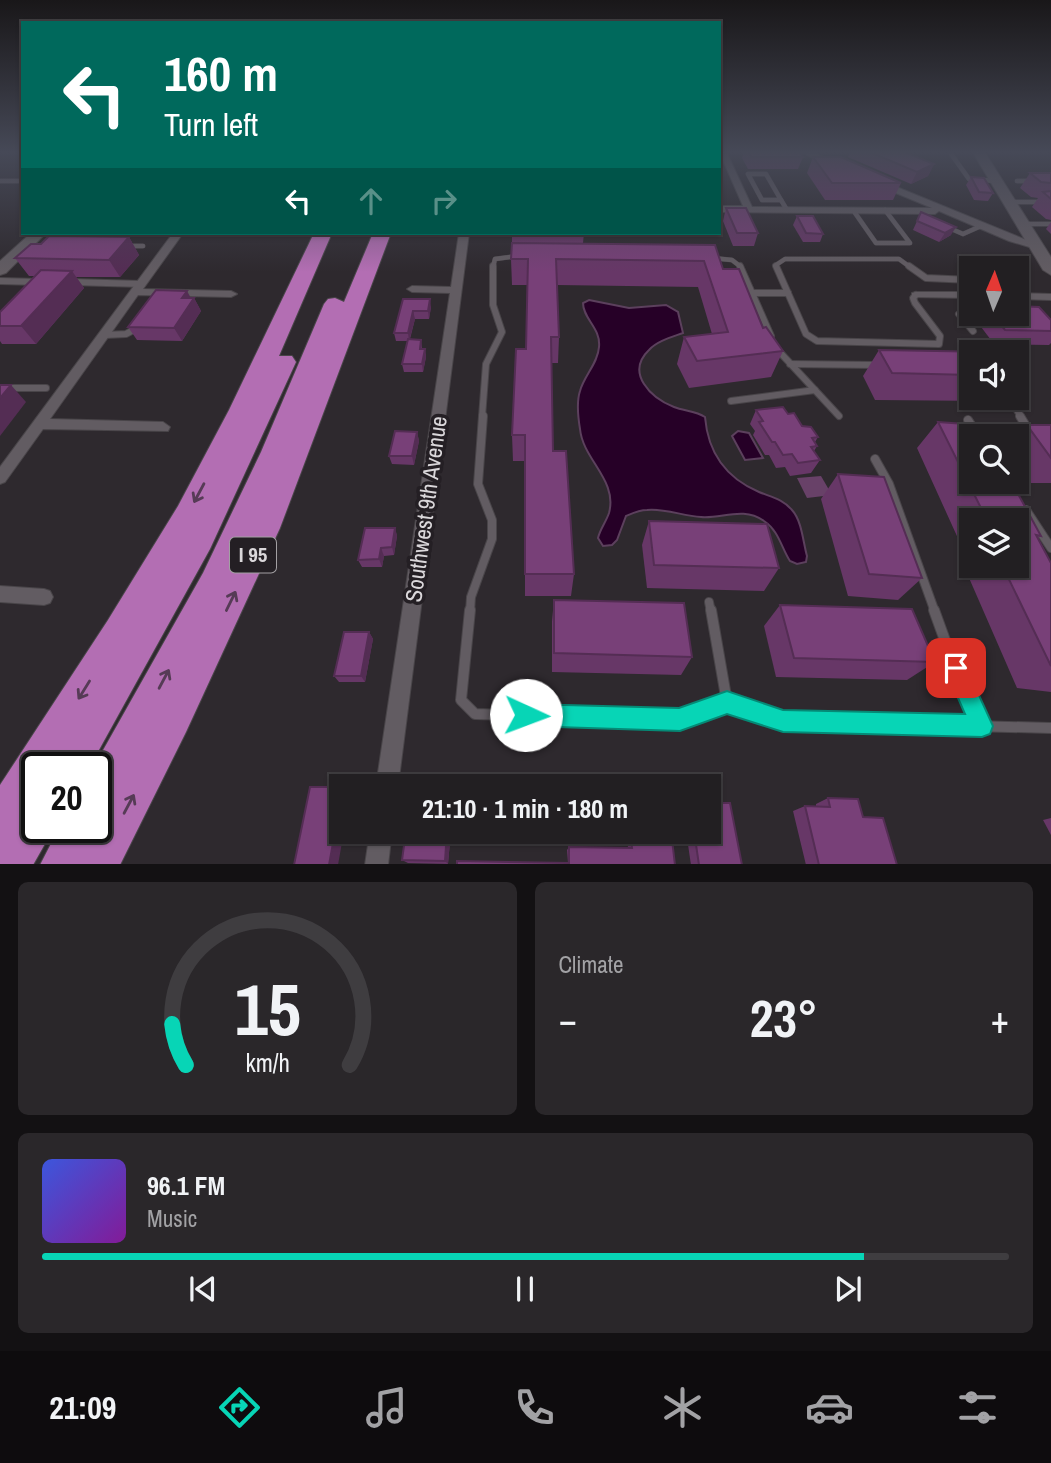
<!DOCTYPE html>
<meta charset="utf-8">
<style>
body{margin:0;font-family:"Archivo Narrow",sans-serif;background:#2a272a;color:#f1f3f6;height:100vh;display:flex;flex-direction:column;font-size:26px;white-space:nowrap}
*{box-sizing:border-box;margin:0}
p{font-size:23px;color:#a2a2a5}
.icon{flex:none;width:38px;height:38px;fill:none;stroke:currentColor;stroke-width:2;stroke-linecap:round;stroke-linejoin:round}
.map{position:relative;height:864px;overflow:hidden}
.drawer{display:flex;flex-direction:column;gap:18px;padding:18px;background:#131113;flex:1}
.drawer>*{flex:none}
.hud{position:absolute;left:21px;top:21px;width:700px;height:214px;border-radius:0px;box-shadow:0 2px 5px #0004,0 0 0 2px #3f3d40;background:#00695c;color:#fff;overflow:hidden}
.needle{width:46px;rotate:2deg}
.tools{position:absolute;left:959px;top:256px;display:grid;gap:14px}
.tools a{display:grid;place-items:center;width:70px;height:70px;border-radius:0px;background:#221f22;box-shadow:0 2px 5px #0004,0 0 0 2px #3f3d40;font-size:35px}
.speed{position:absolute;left:21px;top:752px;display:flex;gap:14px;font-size:35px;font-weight:700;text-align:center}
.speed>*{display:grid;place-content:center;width:91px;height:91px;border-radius:50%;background:#221f22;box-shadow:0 2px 5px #0004,0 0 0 2px #3f3d40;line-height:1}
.speed .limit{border:4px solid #111;border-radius:10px;background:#fff;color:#111}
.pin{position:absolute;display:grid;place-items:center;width:60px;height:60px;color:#fff;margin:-30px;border-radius:14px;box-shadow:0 4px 10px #0006}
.me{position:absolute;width:77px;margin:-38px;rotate:92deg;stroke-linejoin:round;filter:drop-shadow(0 0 5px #0008)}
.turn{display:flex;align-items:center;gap:24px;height:147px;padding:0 28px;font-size:32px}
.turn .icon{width:91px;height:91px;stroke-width:2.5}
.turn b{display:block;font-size:49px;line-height:60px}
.lanes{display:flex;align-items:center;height:66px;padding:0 28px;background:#0003;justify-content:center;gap:35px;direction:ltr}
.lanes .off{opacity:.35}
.big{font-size:52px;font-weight:800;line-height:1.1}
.drawer .tile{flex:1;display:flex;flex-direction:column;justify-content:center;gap:10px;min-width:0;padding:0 24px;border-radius:10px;background:#2a272a}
.drawer .dial{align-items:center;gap:0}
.dial svg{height:182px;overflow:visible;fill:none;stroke:#3f3d40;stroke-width:7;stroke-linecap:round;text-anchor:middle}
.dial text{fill:#f1f3f6;stroke:none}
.song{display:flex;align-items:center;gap:21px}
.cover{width:84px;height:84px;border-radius:10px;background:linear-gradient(135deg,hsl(230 70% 55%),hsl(290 70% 35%))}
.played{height:7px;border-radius:4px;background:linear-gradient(90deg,#07d5b6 85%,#3f3d40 85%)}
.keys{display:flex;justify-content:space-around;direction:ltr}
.heat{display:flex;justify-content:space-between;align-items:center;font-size:38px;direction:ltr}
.drawer .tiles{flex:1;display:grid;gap:18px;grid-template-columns:1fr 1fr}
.tile:last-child{grid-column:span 2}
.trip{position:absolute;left:329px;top:774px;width:392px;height:70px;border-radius:0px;background:#221f22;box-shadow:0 2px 5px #0004,0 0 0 2px #3f3d40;font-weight:800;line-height:70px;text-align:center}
.menu{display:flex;height:112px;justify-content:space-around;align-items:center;background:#0e0c0e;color:#a2a2a5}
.menu .icon{width:49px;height:49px}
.menu .on{color:#07d5b6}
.menu b{font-size:32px;color:#f1f3f6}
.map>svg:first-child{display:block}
.green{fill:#684168}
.water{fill:#260027;stroke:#5c405d;stroke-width:2}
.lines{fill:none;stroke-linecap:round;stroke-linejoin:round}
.service-far3-casing{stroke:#494549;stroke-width:5}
.service-far2-casing{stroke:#494549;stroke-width:8}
.service-far1-casing{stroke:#494549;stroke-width:10}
.service-casing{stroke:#494549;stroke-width:12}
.minor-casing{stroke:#494549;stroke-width:2}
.secondary-casing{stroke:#494549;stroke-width:2}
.motorway-casing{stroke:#494549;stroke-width:2}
.service-far3{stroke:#625c62;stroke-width:4.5}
.service-far2{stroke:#625c62;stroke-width:6}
.service-far1{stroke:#625c62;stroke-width:8}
.service{stroke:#625c62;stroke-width:10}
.minor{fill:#625c62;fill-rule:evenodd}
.secondary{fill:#625c62;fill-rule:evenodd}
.motorway{fill:#b36eb3;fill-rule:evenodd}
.wall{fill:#673767;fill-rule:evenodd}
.shaded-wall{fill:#542d54}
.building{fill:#784078;stroke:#542d54;stroke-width:2}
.oneway{stroke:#563b56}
.route{fill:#07d5b6;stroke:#058a76;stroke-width:2}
.labels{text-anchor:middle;stroke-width:7;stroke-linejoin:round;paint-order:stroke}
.shield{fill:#241f24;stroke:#a3a0a3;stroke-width:2}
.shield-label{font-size:21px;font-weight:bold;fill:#dad7da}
.street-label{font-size:23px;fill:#dad7da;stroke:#241f24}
</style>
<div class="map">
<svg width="1051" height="865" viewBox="0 0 1051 865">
<rect width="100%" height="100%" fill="#2e292e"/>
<!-- green -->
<polygon class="green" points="821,476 832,495 807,498 797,478"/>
<!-- water -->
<g class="water">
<path d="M589 300 629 308 666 305 678 312 683 333C672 337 657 341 649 350 625 373 651 398 674 407 684 411 696 411 705 417 708 453 726 478 759 492 771 497 783 499 792 510 802 521 803 542 807 556L806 562 797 564 790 561C781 547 779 531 764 521 743 506 722 519 701 517 683 516 664 508 647 510 639 510 633 513 626 516L617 540 612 545 603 546 598 538C600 529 606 522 609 513 618 480 583 460 580 429 578 417 576 403 580 391 584 376 598 363 599 347 601 328 583 319 583 303Z"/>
<polygon points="738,431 749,433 763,458 745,460 732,436"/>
</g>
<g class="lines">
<!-- service-far3 casing -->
<g class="service-far3-casing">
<g id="service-far3">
<polyline points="949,151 969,179 996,181"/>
<polygon points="748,174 766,174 781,200 762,200"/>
<polyline points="0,181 23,181"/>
<polyline points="1017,181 1051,181"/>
<polyline points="781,200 787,210"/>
<polyline points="1010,202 1051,202"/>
<polyline points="853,210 876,243 910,243 885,210"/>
<polyline points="1023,224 1051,224"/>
<polyline points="947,227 963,234 981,226"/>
<polyline points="127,246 143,246"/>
<polyline points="712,258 732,260 741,267"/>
<polyline points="493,267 495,259 518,256"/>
<polyline points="777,267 776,265 785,259 899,259 910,267"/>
</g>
</g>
<!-- service-far2 casing -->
<g class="service-far2-casing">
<g id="service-far2">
<polyline points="740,266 771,336"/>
<polyline points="776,266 806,334 817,341 939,344 940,336 915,303 913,298 916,295"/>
<polyline points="909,266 926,278 971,280"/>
<polyline points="1017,280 1021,280"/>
<polyline points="0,281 38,282"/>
<polyline points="71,282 142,284"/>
<polyline points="752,293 788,293"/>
<polyline points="973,331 959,314 977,313"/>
<polyline points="105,335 126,334 137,328"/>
<polyline points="775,347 839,416"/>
<polyline points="790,364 877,365"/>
<polyline points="0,388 46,388"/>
<polyline points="1009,397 1021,417"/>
<polyline points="731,401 815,390"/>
<polyline points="482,417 486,364 502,332 493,305 493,266"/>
</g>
</g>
<!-- service-far1 casing -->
<g class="service-far1-casing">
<g id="service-far1">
<polyline points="1020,416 1030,433"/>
<polyline points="968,420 978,436"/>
<polyline points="875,459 889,484 935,612"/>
<polyline points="1026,510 1051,548"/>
<polyline points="709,602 711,612"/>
<polyline points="470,612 471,597 492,539 492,520 478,484 483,416"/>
</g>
</g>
<!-- service casing -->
<g class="service-casing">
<g id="service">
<polyline points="470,610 461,700 475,714 680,720 727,702 783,721 1051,728"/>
<polyline points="711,610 727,702"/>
<polyline points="934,610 955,668 982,726"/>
</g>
</g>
<!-- minor casing -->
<g class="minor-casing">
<g id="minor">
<polygon points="719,151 726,151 752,207 932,208 879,186 879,182 882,181 1041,246 1036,249 1009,241 939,211 935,214 719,212 719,206 743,206"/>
<polygon points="799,151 811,151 835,163 828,165"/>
<polygon points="173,233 186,233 181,236 143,289 231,291 237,294 231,297 138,295 50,419 163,422 170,427 168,431 43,429 5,482 0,484 0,467"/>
<polygon points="459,233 469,233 398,786 376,786 450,293 412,292 407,289 412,286 451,287"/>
<polygon points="916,292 971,292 971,298 912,297 912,293"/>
<polygon points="1017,293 1051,294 1051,300 1017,299"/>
<polygon points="0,586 44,589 50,591 53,597 50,603 44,605 0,602"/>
<polygon points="370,831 392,831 388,865 365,865"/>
</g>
</g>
<!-- secondary casing -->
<g class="secondary-casing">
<g id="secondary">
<polygon points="972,151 984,151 1051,257 1051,275 1043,270"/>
<polygon points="31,233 46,233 6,273 0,275 0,261"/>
</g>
</g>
<!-- motorway casing -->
<g class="motorway-casing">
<g id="motorway">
<polygon points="314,233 332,233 279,356 292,356 296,362 210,549 89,768 37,768 37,828 54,828 33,865 0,865 0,785 108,620 178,506 229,410"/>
<polygon points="373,233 391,233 280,528 186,732 120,865 40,865 59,828 96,828 96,768 93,768 203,573 261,452 324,304 328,299 335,298 344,302"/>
</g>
</g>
<!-- service-far3 -->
<use href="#service-far3" class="service-far3"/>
<!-- service-far2 -->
<use href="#service-far2" class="service-far2"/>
<!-- service-far1 -->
<use href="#service-far1" class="service-far1"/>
<!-- service -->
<use href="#service" class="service"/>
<!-- minor -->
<use href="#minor" class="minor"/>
<!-- secondary -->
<use href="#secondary" class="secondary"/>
<!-- motorway -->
<use href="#motorway" class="motorway"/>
</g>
<!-- wall -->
<g class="wall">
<polygon points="744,151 799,151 803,157 798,169 748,169 742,158"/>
<polygon points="850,151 902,151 934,164 928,176 911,184 848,157"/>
<polygon points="813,157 901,183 893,200 825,200 807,173"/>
<polygon points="1030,173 1051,173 1051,220 1046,219 1032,207 1038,198 1031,197 1020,188"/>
<polygon points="971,177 993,193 988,201 974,200 966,185"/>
<polygon points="726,208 758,233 754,246 733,246 723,221"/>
<polygon points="921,212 951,235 939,242 913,230"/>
<polygon points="797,216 823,234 820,242 803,242 793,225"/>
<polygon points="1051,222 1051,234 1046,229"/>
<polygon points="512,233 584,233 583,243 512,243"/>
<polygon points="661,233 701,233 701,235 662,235"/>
<polygon points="129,237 139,255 120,277 76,277 84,288 36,344 2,344 0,341 0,312 35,276 29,276 15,258 41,244"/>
<polygon points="715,245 723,269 763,328 783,351 771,377 689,388 677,364 684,337 712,334 698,287 557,285 559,337 558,363 551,363 553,451 574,574 571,596 525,596 525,461 513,461 512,435 526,349 527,285 512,285 511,259"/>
<polygon points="191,298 194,298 201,311 182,341 137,340 128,327"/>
<polygon points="403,299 431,307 429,319 415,319 410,339 421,340 422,349 425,349 426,357 423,372 404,372 402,364 408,341 396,341 394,333"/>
<polygon points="980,313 1017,313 1051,320 1051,343 1049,345 994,344 975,319"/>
<polygon points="879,350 971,352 971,397 992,397 989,401 875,400 863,376"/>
<polygon points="756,410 788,414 818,437 815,442 817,446 814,451 820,460 811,473 790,476 785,467 776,468 769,455 765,455 753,435 755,431 750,424"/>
<path d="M938 422 1041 536 1038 538 1051 563V692L1017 688 966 571 971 567 917 448ZM971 520H1017V565H971Z"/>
<polygon points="1027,425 1051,425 1051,483 1023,483 1017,473 1016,436"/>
<polygon points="417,432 419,441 414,465 392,464 389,456"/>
<polygon points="838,474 922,578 898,600 848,596 821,499"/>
<polygon points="649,521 779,568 764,591 647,588 642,545"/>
<polygon points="395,528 397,536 394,555 384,556 382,567 362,567 358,560"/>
<polygon points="554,600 692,657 681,675 552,672 552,621"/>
<polygon points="780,605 935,662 907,680 776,677 764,626"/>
<polygon points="369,632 373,639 365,682 339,682 334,676"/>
<polygon points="828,798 863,817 897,865 806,865 793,811 805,806 816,806 816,804"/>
<polygon points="1051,818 1051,835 1043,820"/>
<polygon points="451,831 448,864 408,863 402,860"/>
<polygon points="628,831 671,831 675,865 568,863 567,850 569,847 628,848 627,832"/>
<polygon points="686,831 709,831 742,865 691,865"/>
</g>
<!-- shaded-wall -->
<g class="shaded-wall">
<polygon points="934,164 928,176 911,184 917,172"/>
<polygon points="956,227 951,235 939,242 945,233"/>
<polygon points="129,237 139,255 120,277 109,260"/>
<polygon points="72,271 84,288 36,344 21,326"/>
<polygon points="187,291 192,300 194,298 201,311 182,341 174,328 182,298"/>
<polygon points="430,299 431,307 429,319 428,311"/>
<polygon points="413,311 415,319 409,341 408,333"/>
<polygon points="425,349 426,357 423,372 422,364"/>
<polygon points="11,385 26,402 0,436 0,398"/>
<polygon points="417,432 419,441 414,465 412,456"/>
<polygon points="395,528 397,536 394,555 392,547"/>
<polygon points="381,548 384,556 382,567 379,559"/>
<polygon points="369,632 373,639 365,682 361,676"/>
<polygon points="341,799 341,831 344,831 338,865 329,865"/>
<polygon points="447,831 451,831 448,864 445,861"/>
</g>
<!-- building -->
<g class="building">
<polygon points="748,151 799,151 803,157 751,157"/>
<polygon points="867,151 902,151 934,164 917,172"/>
<polygon points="813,157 841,157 901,183 832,183"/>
<polygon points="1030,173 1051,173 1051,183 1041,182"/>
<polygon points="971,177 984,178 993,193 979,192"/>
<polygon points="1051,191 1051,199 1043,192"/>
<polygon points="726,208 746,208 758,233 737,233"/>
<polygon points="921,212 956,227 945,233 917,221"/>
<polygon points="797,216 813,216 823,234 806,233"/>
<polygon points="49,236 129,237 109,260 15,258 31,244 41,244"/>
<polygon points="512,243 715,245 723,269 739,269 763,328 766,327 783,351 697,361 684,337 728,332 704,261 556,259 559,337 551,337 553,451 566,451 574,574 525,574 525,435 512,435 516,349 526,349 528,259 511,259"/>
<polygon points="41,270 72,271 21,326 0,326 0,312"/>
<polygon points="156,290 187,291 182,298 194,298 174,328 128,327"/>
<polygon points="403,299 430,299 428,311 413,311 408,333 394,333"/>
<polygon points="1017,306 1039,307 1051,320 1051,331 1005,330 991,313 1017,313"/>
<polygon points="408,339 421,340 420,349 425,349 422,364 402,364"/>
<polygon points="879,350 993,352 994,352 971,352 971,375 892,373"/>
<polygon points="0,385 11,385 0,398"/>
<polygon points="783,407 788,414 794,413 802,426 811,427 818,437 812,438 817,446 811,447 820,460 798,463 792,454 783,455 775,442 772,442 759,422 763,421 756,410"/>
<polygon points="938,422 979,425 985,436 971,436 971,481 1011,481 1041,536 1036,535 1051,563 1051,666 1002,565 1017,565 1017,520 987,520"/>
<polygon points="1027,425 1051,425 1051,458"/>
<polygon points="395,431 417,432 412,456 389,456"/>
<polygon points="838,474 884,477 922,578 869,574"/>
<polygon points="649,521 767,524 779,568 654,565"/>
<polygon points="365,528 395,528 392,547 381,548 379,559 358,560"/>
<polygon points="554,600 684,603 692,657 554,653"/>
<polygon points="780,605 912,609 935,662 794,658"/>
<polygon points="344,632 369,632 361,676 334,676"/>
<polygon points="310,787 341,787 341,799 329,865 294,865"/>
<polygon points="828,798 858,799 863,817 883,818 897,865 819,865 805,806 830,807"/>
<polygon points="709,803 730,803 742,865 699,865 694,831 709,831"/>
<polygon points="406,831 447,831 445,861 402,860"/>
<polygon points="630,831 671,831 675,865 457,865 457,861 569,863 569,847 632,848"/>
</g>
<!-- one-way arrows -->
<defs><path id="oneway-shaft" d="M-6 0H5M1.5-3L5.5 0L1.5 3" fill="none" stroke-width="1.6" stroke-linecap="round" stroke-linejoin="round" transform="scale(1.75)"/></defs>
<g class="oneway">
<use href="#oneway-shaft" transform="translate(199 493) rotate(118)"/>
<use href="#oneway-shaft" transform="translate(231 601) rotate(-64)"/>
<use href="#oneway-shaft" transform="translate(164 679) rotate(-62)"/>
<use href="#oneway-shaft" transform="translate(84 690) rotate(122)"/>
<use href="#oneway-shaft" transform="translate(129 804) rotate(-62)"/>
</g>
<!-- sky -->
<linearGradient id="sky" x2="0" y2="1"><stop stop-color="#191719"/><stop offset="0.56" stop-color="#464957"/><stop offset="1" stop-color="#464957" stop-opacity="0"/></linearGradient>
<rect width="1051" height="272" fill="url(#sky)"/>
<!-- route -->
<polygon class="route" points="956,657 963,660 993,726 990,734 982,737 783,732 727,714 680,731 526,726 518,723 515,715 518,707 526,704 679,708 727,691 783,710 965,714 945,668 948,660"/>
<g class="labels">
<!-- shield labels -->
<rect class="shield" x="230" y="537.5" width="46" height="35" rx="5"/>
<g class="shield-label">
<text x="253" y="562">I 95</text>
</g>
<!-- street labels -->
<g class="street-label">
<text transform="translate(426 509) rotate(-82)" y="8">Southwest 9th Avenue</text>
</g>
</g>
</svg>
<div class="tools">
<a><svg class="needle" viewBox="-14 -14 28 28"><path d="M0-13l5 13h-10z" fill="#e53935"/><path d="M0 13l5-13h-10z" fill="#a2a2a5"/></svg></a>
<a><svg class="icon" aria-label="sound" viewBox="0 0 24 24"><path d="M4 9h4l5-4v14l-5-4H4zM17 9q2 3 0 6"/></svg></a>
<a><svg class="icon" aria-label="search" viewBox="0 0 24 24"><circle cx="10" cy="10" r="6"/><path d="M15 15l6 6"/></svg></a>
<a><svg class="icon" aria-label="layers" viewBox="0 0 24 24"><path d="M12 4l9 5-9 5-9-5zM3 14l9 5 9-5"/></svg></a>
</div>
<div class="speed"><div class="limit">20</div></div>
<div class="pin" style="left:956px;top:668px;background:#d93025"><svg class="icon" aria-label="arrive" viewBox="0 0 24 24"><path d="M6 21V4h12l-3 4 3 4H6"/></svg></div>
<svg class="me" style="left:526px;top:715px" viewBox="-20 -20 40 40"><circle r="19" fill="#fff"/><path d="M0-13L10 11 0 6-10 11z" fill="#07d5b6"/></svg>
<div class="trip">21:10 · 1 min · 180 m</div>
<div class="hud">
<div class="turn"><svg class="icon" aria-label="left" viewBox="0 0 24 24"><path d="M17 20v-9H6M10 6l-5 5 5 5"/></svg><div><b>160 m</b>Turn left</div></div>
<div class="lanes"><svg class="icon" aria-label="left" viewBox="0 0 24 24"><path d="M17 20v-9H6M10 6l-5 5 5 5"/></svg><svg class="icon off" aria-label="ahead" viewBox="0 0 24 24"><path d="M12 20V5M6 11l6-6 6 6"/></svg><svg class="icon off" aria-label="right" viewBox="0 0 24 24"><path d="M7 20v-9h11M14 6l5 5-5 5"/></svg></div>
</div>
</div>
<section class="drawer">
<div class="tiles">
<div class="tile dial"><svg viewBox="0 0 100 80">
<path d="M14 69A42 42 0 1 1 86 69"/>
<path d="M14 69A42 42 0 0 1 8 51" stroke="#07d5b6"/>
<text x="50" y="56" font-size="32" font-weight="700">15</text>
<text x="50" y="72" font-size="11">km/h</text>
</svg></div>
<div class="tile"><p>Climate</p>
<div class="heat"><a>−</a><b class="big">23°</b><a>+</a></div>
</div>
<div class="tile">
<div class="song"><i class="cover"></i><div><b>96.1 FM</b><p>Music</p></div></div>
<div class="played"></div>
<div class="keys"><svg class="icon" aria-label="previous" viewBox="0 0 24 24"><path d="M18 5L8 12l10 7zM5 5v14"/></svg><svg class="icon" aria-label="pause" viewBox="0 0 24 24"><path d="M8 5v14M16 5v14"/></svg><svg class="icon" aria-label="next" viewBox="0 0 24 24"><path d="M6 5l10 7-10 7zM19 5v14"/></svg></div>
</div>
</div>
</section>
<nav class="menu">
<b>21:09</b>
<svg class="icon on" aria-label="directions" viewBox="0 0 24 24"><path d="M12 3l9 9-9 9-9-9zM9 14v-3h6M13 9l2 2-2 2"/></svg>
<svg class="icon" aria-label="music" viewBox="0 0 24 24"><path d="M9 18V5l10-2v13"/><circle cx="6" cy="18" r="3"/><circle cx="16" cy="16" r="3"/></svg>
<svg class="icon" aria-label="phone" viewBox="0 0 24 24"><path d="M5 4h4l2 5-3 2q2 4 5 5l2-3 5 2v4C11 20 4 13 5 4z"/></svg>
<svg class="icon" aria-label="climate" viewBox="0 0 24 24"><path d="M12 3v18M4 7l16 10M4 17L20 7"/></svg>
<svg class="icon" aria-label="car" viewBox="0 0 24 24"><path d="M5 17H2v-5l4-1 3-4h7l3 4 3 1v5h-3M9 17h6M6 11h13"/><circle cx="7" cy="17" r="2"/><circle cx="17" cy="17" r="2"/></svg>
<svg class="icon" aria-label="filters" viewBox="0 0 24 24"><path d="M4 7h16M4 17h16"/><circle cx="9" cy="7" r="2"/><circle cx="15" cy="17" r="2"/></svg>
</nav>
